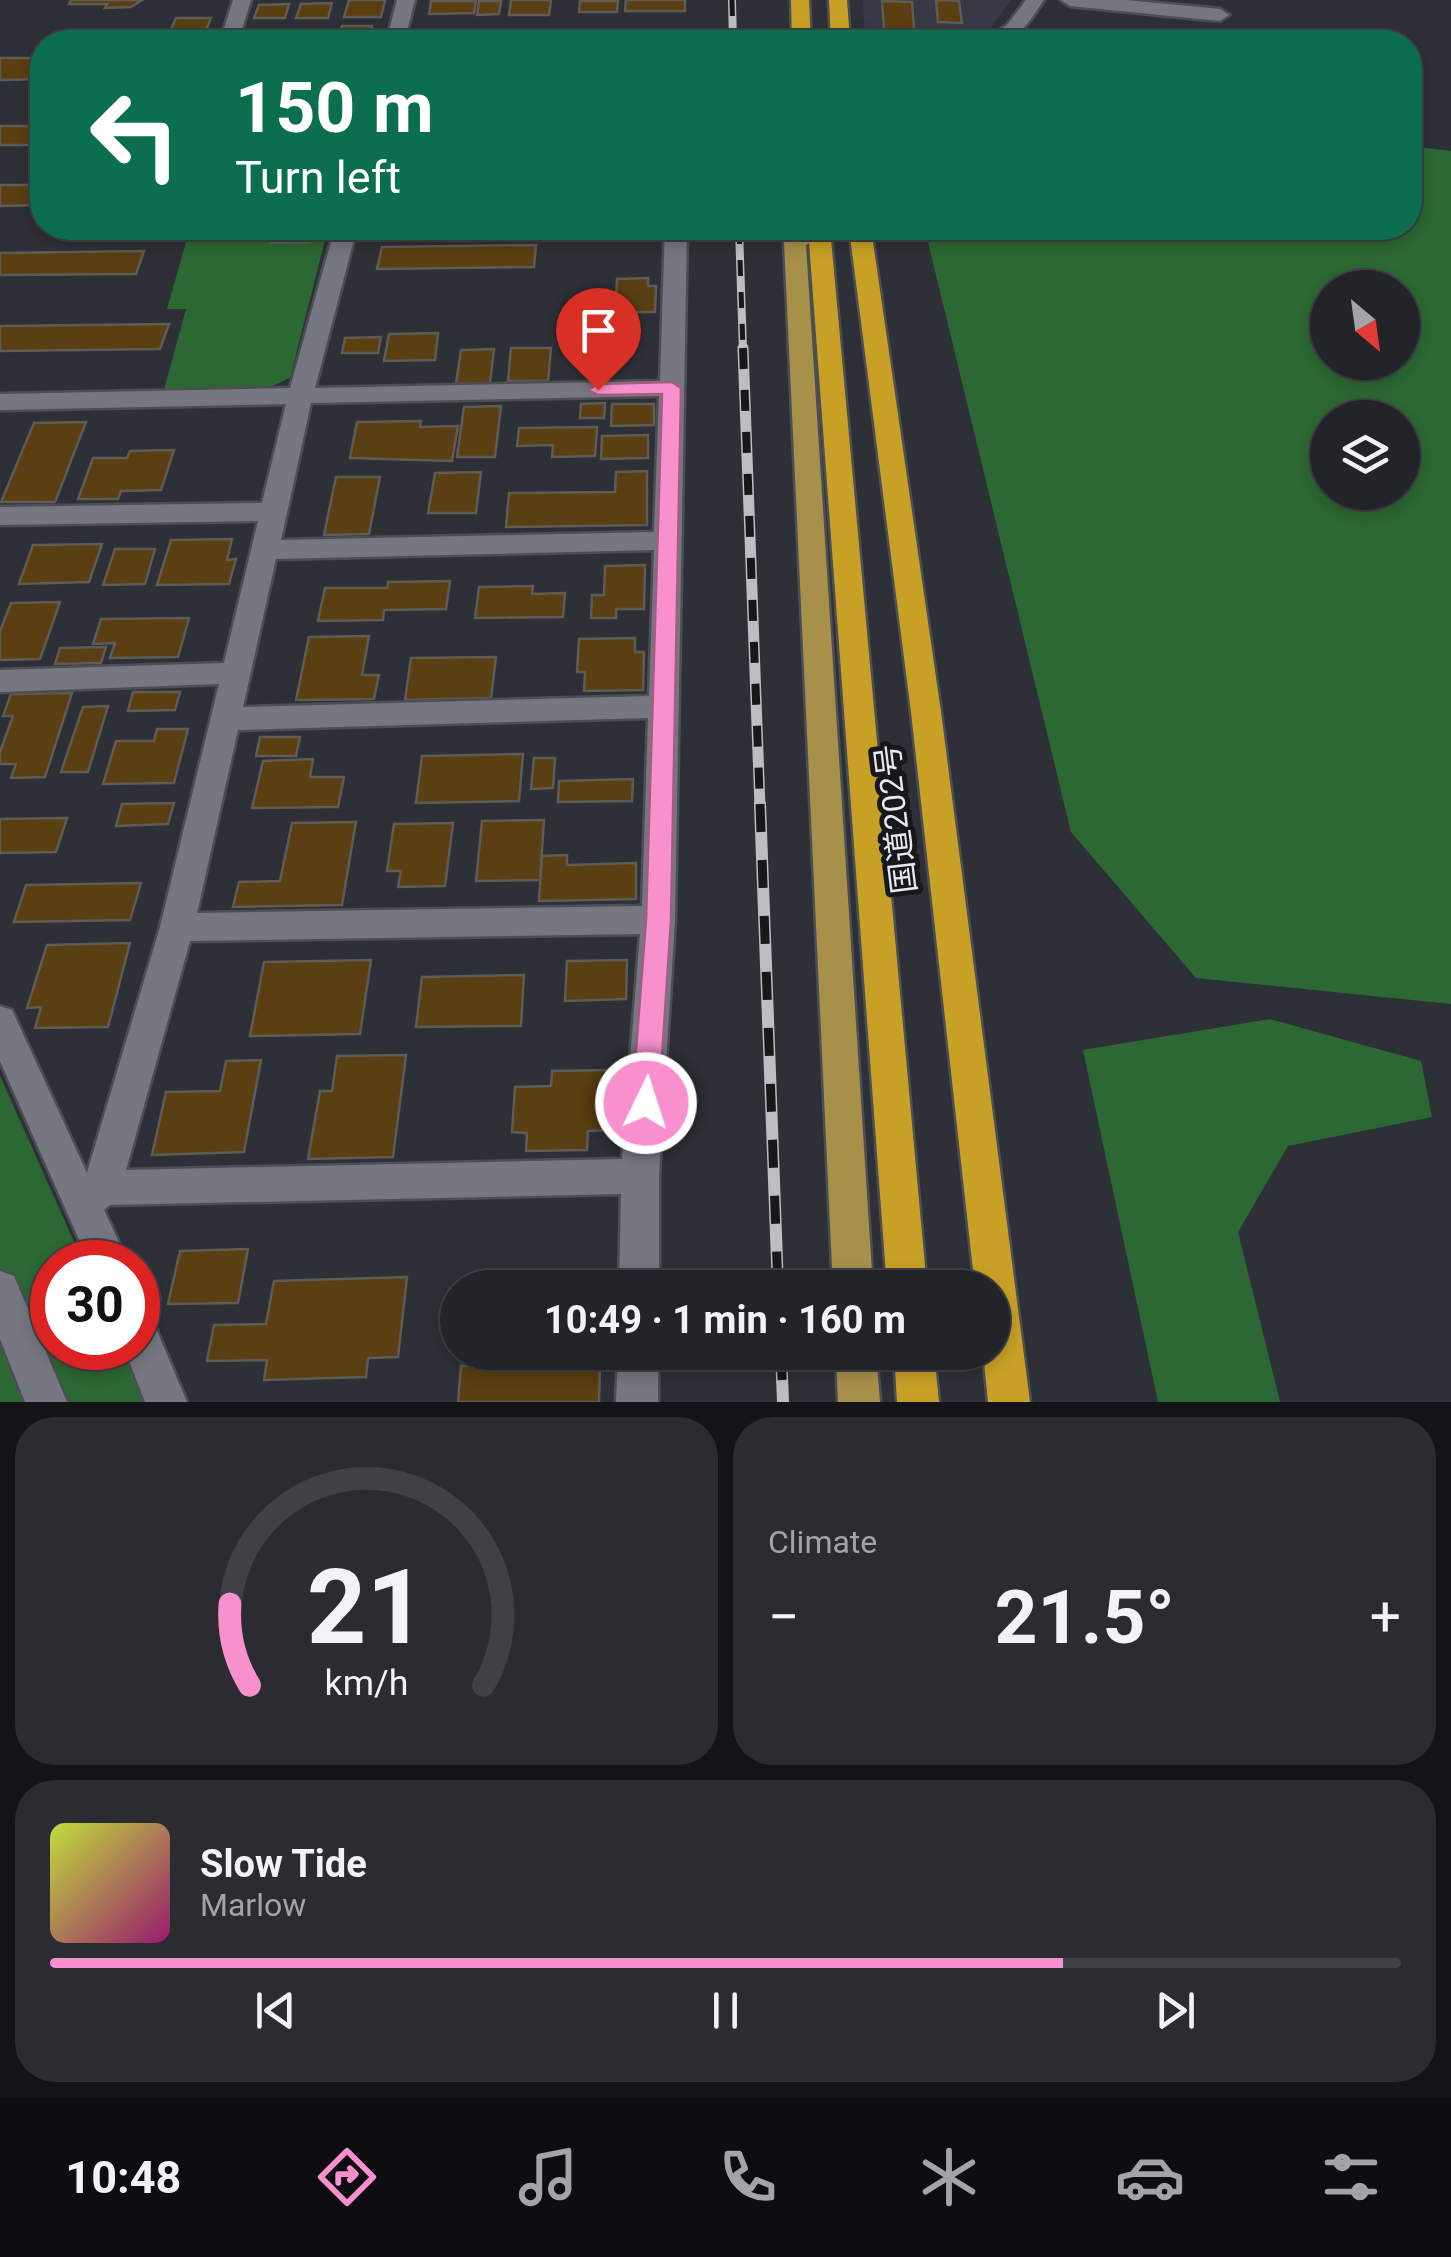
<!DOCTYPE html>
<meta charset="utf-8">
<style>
body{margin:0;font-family:Roboto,"Noto Sans JP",sans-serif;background:#2a2c31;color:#f1f3f6;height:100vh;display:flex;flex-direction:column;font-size:38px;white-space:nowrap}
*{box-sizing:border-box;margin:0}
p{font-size:32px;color:#a2a4a8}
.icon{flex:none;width:55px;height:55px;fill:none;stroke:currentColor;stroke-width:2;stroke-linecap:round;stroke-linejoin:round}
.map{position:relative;height:1402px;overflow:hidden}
.details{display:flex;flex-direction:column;gap:15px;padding:15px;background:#131417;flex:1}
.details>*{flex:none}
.hud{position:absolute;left:30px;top:30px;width:1392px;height:210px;border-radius:40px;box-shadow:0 5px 15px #0003,0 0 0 2px #3f4146;background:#0b6e4f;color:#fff;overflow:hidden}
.needle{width:65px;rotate:151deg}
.tools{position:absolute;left:1310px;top:270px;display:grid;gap:20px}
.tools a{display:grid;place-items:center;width:110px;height:110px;border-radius:50%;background:#222429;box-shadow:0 5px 15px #0003,0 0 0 2px #3f4146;font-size:50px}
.speed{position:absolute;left:30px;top:1240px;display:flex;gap:20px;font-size:50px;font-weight:700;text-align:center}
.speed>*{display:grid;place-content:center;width:130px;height:130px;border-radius:50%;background:#222429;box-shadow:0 5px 15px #0003,0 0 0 2px #3f4146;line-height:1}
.speed .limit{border:15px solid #d22;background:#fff;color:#111}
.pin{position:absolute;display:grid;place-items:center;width:85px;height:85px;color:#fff;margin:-102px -42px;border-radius:50% 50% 50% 0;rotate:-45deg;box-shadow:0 0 10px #0007}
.pin .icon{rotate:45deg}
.me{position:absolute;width:110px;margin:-55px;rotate:4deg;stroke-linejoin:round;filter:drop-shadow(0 0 8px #0008)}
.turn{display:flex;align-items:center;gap:35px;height:210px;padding:0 40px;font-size:45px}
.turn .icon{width:130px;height:130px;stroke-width:2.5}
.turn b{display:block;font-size:70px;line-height:85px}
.big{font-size:75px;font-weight:700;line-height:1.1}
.details .widget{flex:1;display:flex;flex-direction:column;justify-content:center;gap:15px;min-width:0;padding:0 35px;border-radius:40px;background:#2a2c31}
.details .dial{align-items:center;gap:0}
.dial svg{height:260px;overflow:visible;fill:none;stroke:#3f4146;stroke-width:7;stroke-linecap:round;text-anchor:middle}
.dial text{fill:#f1f3f6;stroke:none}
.song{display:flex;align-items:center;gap:30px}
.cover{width:120px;height:120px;border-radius:15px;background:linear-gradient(135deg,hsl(70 70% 55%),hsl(320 70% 35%))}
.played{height:10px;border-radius:5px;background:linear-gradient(90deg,#f790cd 75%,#3f4146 75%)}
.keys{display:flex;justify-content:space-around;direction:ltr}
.heat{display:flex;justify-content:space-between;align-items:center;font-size:55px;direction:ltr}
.details .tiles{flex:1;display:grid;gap:15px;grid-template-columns:1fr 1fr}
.widget:last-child{grid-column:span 2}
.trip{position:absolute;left:440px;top:1270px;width:570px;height:100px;border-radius:50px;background:#222429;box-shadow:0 5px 15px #0003,0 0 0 2px #3f4146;font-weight:700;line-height:100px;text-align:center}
.menu{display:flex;height:160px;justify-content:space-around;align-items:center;background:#0e0e10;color:#a2a4a8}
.menu .icon{width:70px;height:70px}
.menu .current{color:#f790cd}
.menu b{font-size:45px;color:#f1f3f6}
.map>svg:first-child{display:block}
.built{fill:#373a46}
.green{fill:#2c6833;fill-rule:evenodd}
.building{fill:#593f11;stroke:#605b53;stroke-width:2.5}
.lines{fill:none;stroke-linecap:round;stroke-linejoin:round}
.minor-casing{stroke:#4d4e54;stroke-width:5}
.major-casing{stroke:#4d4e54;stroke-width:5}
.highway-casing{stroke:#4d4e54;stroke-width:5}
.minor{fill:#767881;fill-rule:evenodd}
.major{fill:#a7904a;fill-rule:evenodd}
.highway{fill:#c8a025;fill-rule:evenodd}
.rail-far2-casing{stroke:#bcbec3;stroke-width:8}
.rail-far1-casing{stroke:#bcbec3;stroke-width:11}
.rail-casing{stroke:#bcbec3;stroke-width:12}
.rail-far2{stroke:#17181b;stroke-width:5;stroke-dasharray:16;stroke-linecap:butt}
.rail-far1{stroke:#17181b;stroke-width:8;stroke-dasharray:21;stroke-linecap:butt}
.rail{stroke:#17181b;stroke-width:9;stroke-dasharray:28;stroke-linecap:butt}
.route{fill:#f790cd;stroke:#a15e85;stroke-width:2.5}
.labels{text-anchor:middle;stroke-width:10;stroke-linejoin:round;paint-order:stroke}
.street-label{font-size:32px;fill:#e8e9ee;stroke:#17181b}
</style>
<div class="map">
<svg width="1451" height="1402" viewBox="0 0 1451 1402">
<rect width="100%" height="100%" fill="#2e3037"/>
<!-- built -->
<polygon class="built" points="863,0 1011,0 990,29 963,42 865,42"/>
<!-- green -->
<g class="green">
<path d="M1410 146 1451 151V1004L1196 978 1071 832 928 242 952 228H1410ZM1328 288H1402V362H1328ZM1328 418H1402V492H1328Z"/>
<polygon points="190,228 328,228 290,378 270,387 164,390 186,309 167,309"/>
<polygon points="1270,1019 1421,1061 1432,1117 1288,1146 1238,1232 1280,1402 1158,1402 1083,1050"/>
<polygon points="0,1076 83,1262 52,1262 52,1348 121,1348 145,1402 0,1402"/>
</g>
<!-- building -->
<g class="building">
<polygon points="71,0 142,0 131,7 105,8 107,4 69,4"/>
<polygon points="349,0 385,0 381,17 344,17"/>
<polygon points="511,0 551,0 549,15 509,15"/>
<polygon points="626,0 685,0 685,11 625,11"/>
<polygon points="936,0 959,1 962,23 938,22"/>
<polygon points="431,1 476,1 474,13 429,14"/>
<polygon points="479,1 501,1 499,14 477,15"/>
<polygon points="580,1 618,1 617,12 579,12"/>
<polygon points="882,1 912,2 915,42 885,42"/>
<polygon points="332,3 328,18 296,18 301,4"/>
<polygon points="289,4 285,18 254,18 259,5"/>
<polygon points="176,18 211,18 201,42 166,42"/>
<polygon points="342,26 372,26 368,42 337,42"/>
<polygon points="256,30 278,30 273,42 251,42"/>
<polygon points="0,58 42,58 42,79 0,80"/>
<rect x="0" y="126" width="42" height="19"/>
<polygon points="0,185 42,185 42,205 0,206"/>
<polygon points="275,228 313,228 309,242 271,243"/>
<polygon points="536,245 534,267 377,269 382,247"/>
<polygon points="144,251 136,274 0,275 0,253"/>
<polygon points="648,278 648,286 656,286 655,312 615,312 617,279"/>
<polygon points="169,324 160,349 0,351 0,326"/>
<polygon points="438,333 435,360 384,361 389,334"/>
<polygon points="381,337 378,353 342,353 345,338"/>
<polygon points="511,348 551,348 548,381 508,381"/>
<polygon points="494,349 490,383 456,384 461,350"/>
<polygon points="605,403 604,418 580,418 581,404"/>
<polygon points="612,404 654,404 654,425 611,426"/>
<polygon points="501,406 495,457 457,457 464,407"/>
<polygon points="421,421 420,427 458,426 452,461 350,458 357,422"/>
<polygon points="86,422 55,502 1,502 34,423"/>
<polygon points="597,427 595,456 552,457 553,445 517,446 519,428"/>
<polygon points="648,435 648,458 601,459 602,436"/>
<polygon points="174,450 161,490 121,491 118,499 78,499 93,458 127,458 130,451"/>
<polygon points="647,471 647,525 506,527 509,493 615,492 616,472"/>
<polygon points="481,472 476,513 428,513 435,473"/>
<polygon points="336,477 380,477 369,534 324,535"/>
<polygon points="232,539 227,560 236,559 229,584 157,585 171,540"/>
<polygon points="102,544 89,582 19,584 33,545"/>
<polygon points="115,549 155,549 145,584 103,585"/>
<polygon points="645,565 644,609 616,609 616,618 591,618 592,595 604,595 605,566"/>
<polygon points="450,581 446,609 384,610 383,620 318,621 325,588 387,588 388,582"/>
<polygon points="533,586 532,594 565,593 563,617 475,618 479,587"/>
<polygon points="60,602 40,659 0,660 0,631 11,603"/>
<polygon points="189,618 178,657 110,658 115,643 93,644 101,619"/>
<polygon points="369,636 362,675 379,675 374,699 296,700 309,637"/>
<polygon points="635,638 635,652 644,652 643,690 584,691 585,672 577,672 579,639"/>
<polygon points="106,647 101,663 55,664 60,648"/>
<polygon points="496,657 491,698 405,700 411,658"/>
<polygon points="133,692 180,692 175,710 128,711"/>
<polygon points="72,693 45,777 11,778 16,764 0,764 0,752 13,716 3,716 11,694"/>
<polygon points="108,706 88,772 61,772 83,707"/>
<polygon points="157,729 188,729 174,783 103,784 116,741 154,741"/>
<polygon points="260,737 300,737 296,756 256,756"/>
<polygon points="523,754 519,801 416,803 422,756"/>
<polygon points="534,758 555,758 553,788 531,789"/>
<polygon points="313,759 310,777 344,777 338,807 252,808 263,761"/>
<polygon points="633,779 632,801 558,802 559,781"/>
<polygon points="174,803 168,824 116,826 122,804"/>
<polygon points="67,818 56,852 0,853 0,819"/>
<polygon points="544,820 540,880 476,881 482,821"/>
<polygon points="356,822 342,905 233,907 239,882 280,881 292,823"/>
<polygon points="453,823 445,886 398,887 401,871 387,871 394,824"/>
<polygon points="567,855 567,865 636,863 636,899 539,901 542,856"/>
<polygon points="141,883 130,920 14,922 26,885"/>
<polygon points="130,943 108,1027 35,1028 41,1007 27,1008 47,945"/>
<polygon points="371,960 360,1034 250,1036 264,962"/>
<polygon points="627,960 626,999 565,1001 567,961"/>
<polygon points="524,975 521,1026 416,1027 422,977"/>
<polygon points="406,1055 393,1157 308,1159 320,1091 332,1091 337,1056"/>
<polygon points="261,1060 244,1152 152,1155 166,1092 220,1091 226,1061"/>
<polygon points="611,1070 610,1130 588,1131 587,1150 526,1151 527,1133 512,1132 515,1087 551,1086 552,1071"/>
<polygon points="248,1249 238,1303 168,1304 180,1251"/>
<polygon points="407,1277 398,1357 368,1358 366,1377 264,1380 267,1360 207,1361 214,1325 266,1324 274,1281"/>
<polygon points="600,1364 599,1402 458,1402 461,1366"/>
</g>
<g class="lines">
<!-- minor casing -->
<g class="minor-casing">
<g id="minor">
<polygon points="233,0 251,0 238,42 220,42"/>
<polygon points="397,0 415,0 404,42 386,42"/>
<path d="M1026 0H1044C1024 29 1019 42 981 42L1007 25Z"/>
<polygon points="1061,0 1126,0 1220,9 1229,15 1220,21 1070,6"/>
<path d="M335 228H357L315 388 660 381 665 228H687L675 920 659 1176V1288H619L621 1194 110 1205 104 1210 128 1262H89L0 1061V1006L12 1010 87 1173 160 927 219 684 0 692V670L224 663 258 521 0 525V507L262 503 286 404 0 410V394L290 388ZM659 396 654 532 281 540 311 403ZM654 550 649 696 243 707 276 559ZM648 718 642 906 197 913 238 730ZM640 934 622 1159 126 1170 190 941Z"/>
<polygon points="0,1271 14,1276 67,1402 25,1402 0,1339"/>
<polygon points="138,1313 152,1319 187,1402 145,1402 124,1348 138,1348"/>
<polygon points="618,1352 658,1352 658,1402 616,1402"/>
</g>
</g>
<!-- major casing -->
<g class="major-casing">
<g id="major">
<polygon points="808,228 828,228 830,231 806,245 873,1288 833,1288 784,242"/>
<polygon points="836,1352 876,1352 880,1402 838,1402"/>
</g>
</g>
<!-- highway casing -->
<g class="highway-casing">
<g id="highway">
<polygon points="791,0 809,0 811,42 792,42"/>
<polygon points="829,0 847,0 850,42 831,42"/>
<polygon points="808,228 830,228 927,1288 887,1288"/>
<polygon points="849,228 871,228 941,712 1030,1402 988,1402 983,1352 992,1352 992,1288 975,1288 911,712"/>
<polygon points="894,1352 934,1352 939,1402 897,1402"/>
</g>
</g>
<!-- minor -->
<use href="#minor" class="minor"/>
<!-- major -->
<use href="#major" class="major"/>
<!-- highway -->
<use href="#highway" class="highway"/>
<!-- rail-far2 casing -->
<g class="rail-far2-casing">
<g id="rail-far2">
<polyline points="732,0 733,42"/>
<polyline points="739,228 743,350"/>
</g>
</g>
<!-- rail-far1 casing -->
<g class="rail-far1-casing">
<polyline id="rail-far1" points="743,348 760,807"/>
</g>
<!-- rail casing -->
<g class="rail-casing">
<g id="rail">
<polyline points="760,804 778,1288"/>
<polyline points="781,1352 783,1402"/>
</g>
</g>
<!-- rail-far2 -->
<use href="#rail-far2" class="rail-far2"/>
<!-- rail-far1 -->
<use href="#rail-far1" class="rail-far1"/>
<!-- rail -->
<use href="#rail" class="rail"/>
</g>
<!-- route -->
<polygon class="route" points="672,382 681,388 671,920 659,1103 655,1112 646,1116 636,1112 632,1103 646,920 662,394 598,395 588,390 598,384"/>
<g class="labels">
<!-- street labels -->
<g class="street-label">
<text transform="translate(896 819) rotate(-97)" y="11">国道202号</text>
</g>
</g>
</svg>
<div class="tools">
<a><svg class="needle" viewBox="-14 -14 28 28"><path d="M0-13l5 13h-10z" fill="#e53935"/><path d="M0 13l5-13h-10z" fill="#a2a4a8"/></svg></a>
<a><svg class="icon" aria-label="layers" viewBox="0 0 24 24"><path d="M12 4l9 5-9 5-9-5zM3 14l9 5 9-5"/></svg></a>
</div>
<div class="speed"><div class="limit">30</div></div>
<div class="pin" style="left:598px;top:390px;background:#d93025"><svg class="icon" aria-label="arrive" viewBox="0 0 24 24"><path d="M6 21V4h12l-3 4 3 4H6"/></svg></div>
<svg class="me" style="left:646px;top:1103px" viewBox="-20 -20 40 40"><circle r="17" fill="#f790cd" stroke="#fff" stroke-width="3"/><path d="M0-11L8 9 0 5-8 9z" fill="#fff"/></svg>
<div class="trip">10:49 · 1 min · 160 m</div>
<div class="hud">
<div class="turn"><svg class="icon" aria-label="left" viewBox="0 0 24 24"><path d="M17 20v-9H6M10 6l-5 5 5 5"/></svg><div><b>150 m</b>Turn left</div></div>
</div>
</div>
<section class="details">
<div class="tiles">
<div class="widget dial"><svg viewBox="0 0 100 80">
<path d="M14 69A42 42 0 1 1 86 69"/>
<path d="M14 69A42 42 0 0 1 8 44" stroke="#f790cd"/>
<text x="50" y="56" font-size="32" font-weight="700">21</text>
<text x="50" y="72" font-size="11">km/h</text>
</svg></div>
<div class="widget"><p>Climate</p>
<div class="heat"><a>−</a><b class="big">21.5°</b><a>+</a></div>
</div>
<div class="widget">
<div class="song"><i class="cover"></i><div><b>Slow Tide</b><p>Marlow</p></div></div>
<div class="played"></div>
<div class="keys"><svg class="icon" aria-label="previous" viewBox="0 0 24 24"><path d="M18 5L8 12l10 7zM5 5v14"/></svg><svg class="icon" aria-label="pause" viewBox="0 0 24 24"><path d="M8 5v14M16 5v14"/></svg><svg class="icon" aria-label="next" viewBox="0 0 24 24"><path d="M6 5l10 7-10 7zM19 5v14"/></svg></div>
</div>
</div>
</section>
<nav class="menu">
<b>10:48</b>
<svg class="icon current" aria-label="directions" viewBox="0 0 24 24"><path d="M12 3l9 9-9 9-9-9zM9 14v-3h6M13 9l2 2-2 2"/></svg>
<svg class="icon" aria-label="music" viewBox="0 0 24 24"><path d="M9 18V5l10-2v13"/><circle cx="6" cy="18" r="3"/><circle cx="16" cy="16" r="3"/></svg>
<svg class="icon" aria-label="phone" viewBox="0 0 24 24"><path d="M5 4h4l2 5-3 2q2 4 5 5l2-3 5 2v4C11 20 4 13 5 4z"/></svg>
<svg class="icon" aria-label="climate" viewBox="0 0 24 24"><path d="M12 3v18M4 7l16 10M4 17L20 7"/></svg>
<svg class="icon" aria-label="car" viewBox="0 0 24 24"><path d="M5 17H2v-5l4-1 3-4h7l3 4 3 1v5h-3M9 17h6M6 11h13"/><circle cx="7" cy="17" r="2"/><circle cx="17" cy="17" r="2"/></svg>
<svg class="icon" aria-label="filters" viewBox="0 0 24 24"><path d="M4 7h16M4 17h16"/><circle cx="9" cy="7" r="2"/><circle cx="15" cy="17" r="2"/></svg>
</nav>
